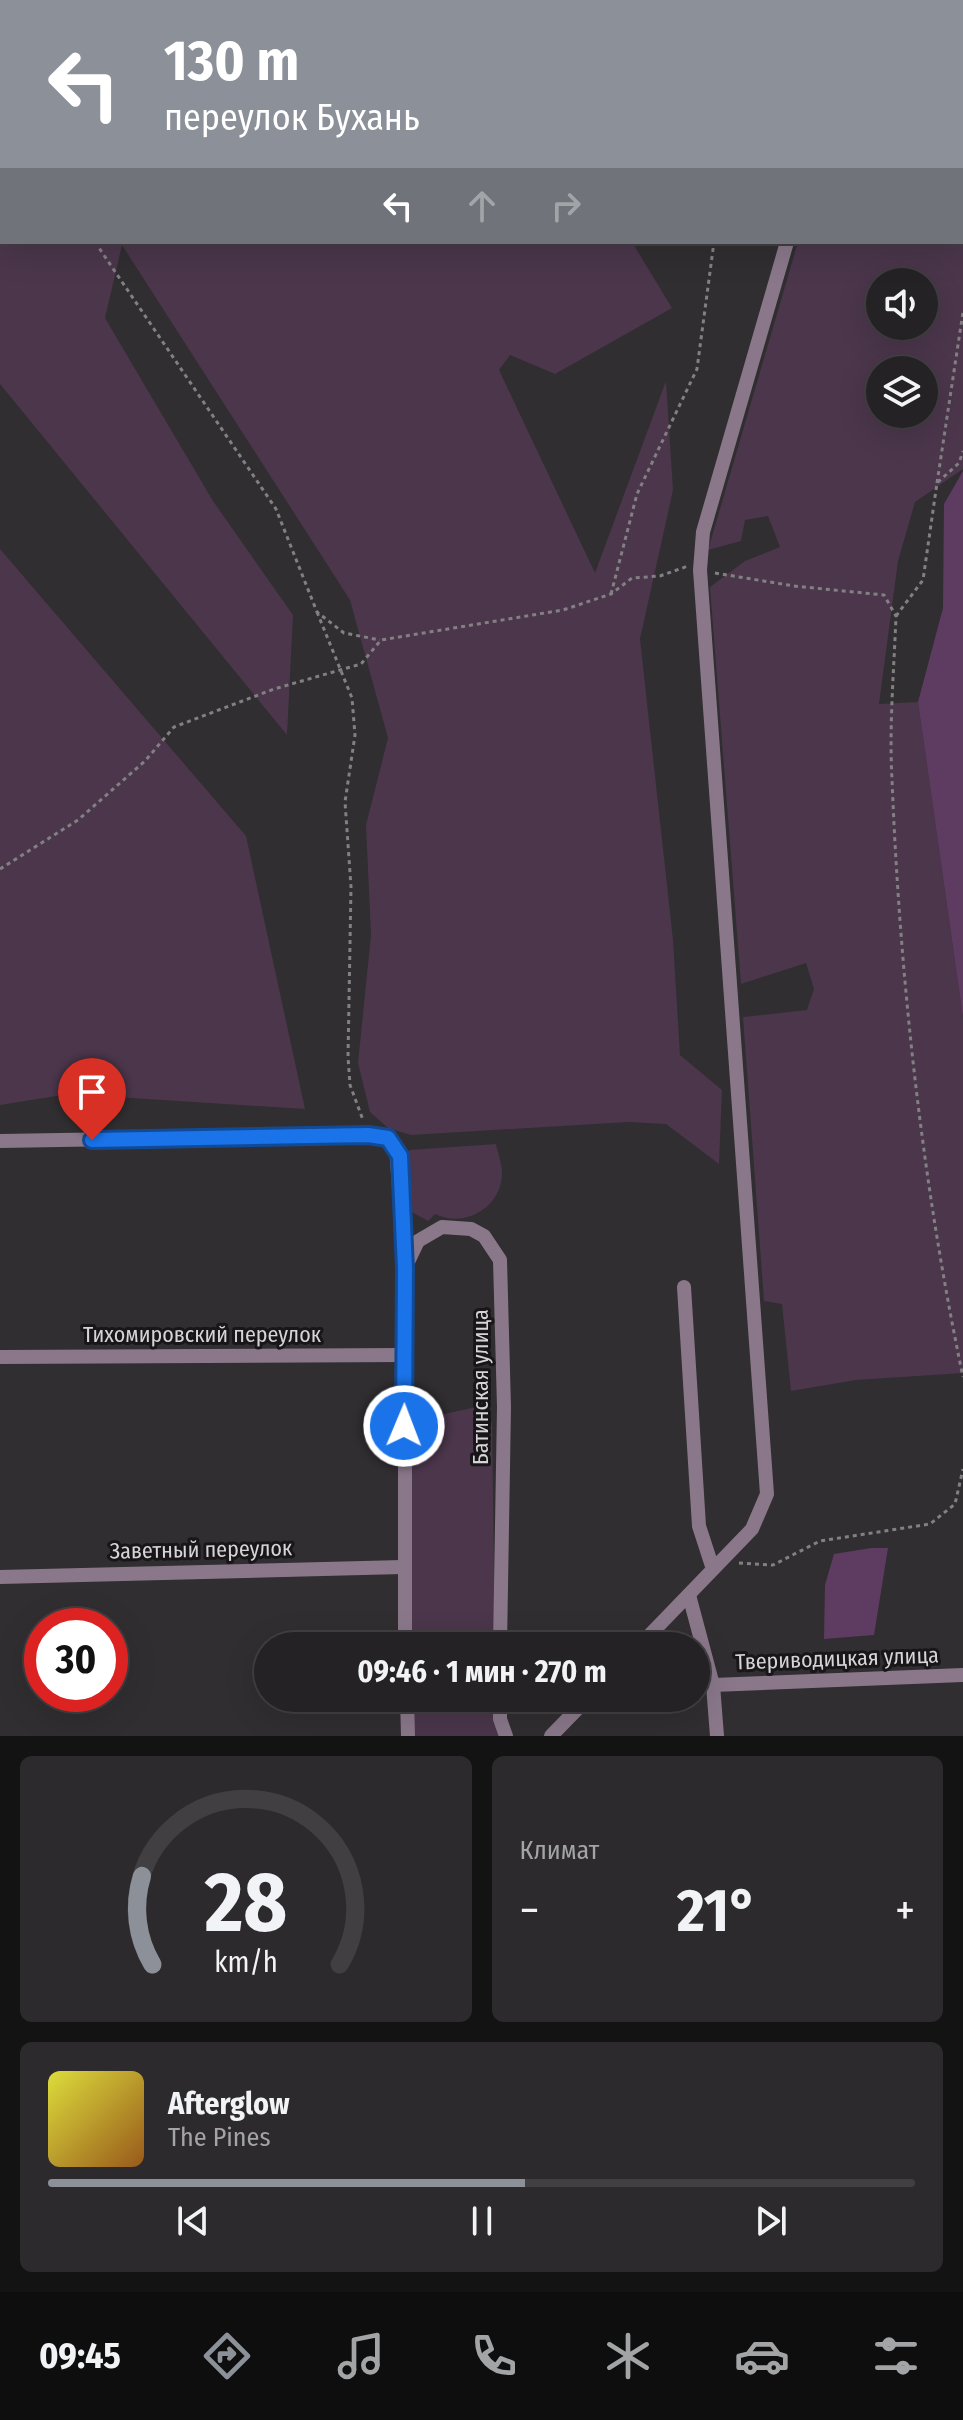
<!DOCTYPE html>
<html lang="ru">
<meta charset="utf-8">
<style>
body{margin:0;font-family:"Fira Sans Condensed",sans-serif;background:#2c2a2c;color:#f1f3f6;height:100vh;display:flex;flex-direction:column;font-size:30px;white-space:nowrap}
*{box-sizing:border-box;margin:0}
p{font-size:26px;color:#a3a4a6}
.icon{flex:none;width:44px;height:44px;fill:none;stroke:currentColor;stroke-width:2;stroke-linecap:round;stroke-linejoin:round}
.map{position:relative;height:1736px;overflow:hidden}
.sheet{display:flex;flex-direction:column;gap:20px;padding:20px;background:#141314;flex:1}
.sheet>*{flex:none}
.top-card{position:absolute;left:0px;top:0px;width:964px;height:244px;box-shadow:0 8px 32px #0002,0 0 0 2px #413f41;background:#8c9099;color:#fff;overflow:hidden}
.controls{position:absolute;left:866px;top:268px;display:grid;gap:16px}
.controls a{display:grid;place-items:center;width:72px;height:72px;border-radius:50%;background:#242224;box-shadow:0 8px 32px #0002,0 0 0 2px #413f41;font-size:40px}
.speed{position:absolute;left:24px;top:1608px;display:flex;gap:16px;font-size:40px;font-weight:700;text-align:center}
.speed>*{display:grid;place-content:center;width:104px;height:104px;border-radius:50%;background:#242224;box-shadow:0 8px 32px #0002,0 0 0 2px #413f41;line-height:1}
.speed .limit{border:12px solid #d22;background:#fff;color:#111}
.pin{position:absolute;display:grid;place-items:center;width:68px;height:68px;color:#fff;margin:-82px -34px;border-radius:50% 50% 50% 0;rotate:-45deg;box-shadow:0 0 8px #0007}
.pin .icon{rotate:45deg}
.me{position:absolute;width:88px;margin:-44px;rotate:1deg;stroke-linejoin:round;filter:drop-shadow(0 0 6px #0008)}
.turn{display:flex;align-items:center;gap:28px;height:168px;padding:0 32px;font-size:36px}
.turn .icon{width:104px;height:104px;stroke-width:2.5}
.turn b{display:block;font-size:56px;line-height:68px}
.lanes{display:flex;align-items:center;height:76px;padding:0 32px;background:#0003;justify-content:center;gap:40px;direction:ltr}
.lanes .off{opacity:.35}
.big{font-size:60px;font-weight:700;line-height:1.1}
.sheet .widget{flex:1;display:flex;flex-direction:column;justify-content:center;gap:12px;min-width:0;padding:0 28px;border-radius:12px;background:#2c2a2c}
.sheet .dial{align-items:center;gap:0}
.dial svg{height:208px;overflow:visible;fill:none;stroke:#413f41;stroke-width:7;stroke-linecap:round;text-anchor:middle}
.dial text{fill:#f1f3f6;stroke:none}
.song{display:flex;align-items:center;gap:24px}
.cover{width:96px;height:96px;border-radius:12px;background:linear-gradient(135deg,hsl(60 70% 55%),hsl(30 70% 35%))}
.played{height:8px;border-radius:4px;background:linear-gradient(90deg,#8c9099 55%,#413f41 55%)}
.keys{display:flex;justify-content:space-around;direction:ltr}
.heat{display:flex;justify-content:space-between;align-items:center;font-size:44px;direction:ltr}
.sheet .tiles{flex:1;display:grid;gap:20px;grid-template-columns:1fr 1fr}
.widget:last-child{grid-column:span 2}
.trip{position:absolute;left:254px;top:1632px;width:456px;height:80px;border-radius:40px;background:#242224;box-shadow:0 8px 32px #0002,0 0 0 2px #413f41;font-weight:700;line-height:80px;text-align:center}
.menu{display:flex;height:128px;justify-content:space-around;align-items:center;background:#0e0e0e;color:#a3a4a6}
.menu .icon{width:56px;height:56px}
.menu .active{color:#8c9099}
.menu b{font-size:36px;color:#f1f3f6}
.map>svg:first-child{display:block}
.green{fill:#4b364b;fill-rule:evenodd}
.water{fill:#5e3b60}
.lines{fill:none;stroke-linecap:round;stroke-linejoin:round}
.path{stroke:#828082;stroke-width:3;stroke-dasharray:4 4;stroke-linecap:butt}
.minor{stroke:#8a788a;stroke-width:14}
.rail-casing{stroke:#aaa8aa;stroke-width:7}
.rail{stroke:#181618;stroke-width:4;stroke-dasharray:12;stroke-linecap:butt}
.route-casing{stroke:#114b97;stroke-width:20}
.route{stroke:#1a73e8;stroke-width:14}
.labels{text-anchor:middle;stroke-width:6;stroke-linejoin:round;paint-order:stroke}
.street-label{font-size:22px;fill:#d6d4d6;stroke:#181618}
</style>
<div class="map">
<svg width="963" height="1736" viewBox="0 0 963 1736">
<rect width="100%" height="100%" fill="#302e30"/>
<!-- green -->
<g class="green">
<polygon points="0,0 281,2 2,2 2,242 632,242 672,308 555,374 510,355 499,370 595,573 666,381 673,490 640,639 673,940 680,1055 722,1090 719,1164 666,1124 628,1122 411,1135 388,1128 370,1112 358,1063 371,935 366,825 388,738 350,600 122,245 105,318 213,501 293,615 287,735 0,384"/>
<rect x="373" y="0" width="149" height="2"/>
<path d="M841 0H963V469L915 502 898 561 879 704 918 702 963 1018V1373L856 1380 791 1391 782 1304 764 1301 743 1017 807 1010 814 989 806 963 741 984 710 587 745 561 780 547 768 516 745 520 741 541 708 550 798 242H962V2ZM880 282H924V326H880ZM880 370H924V414H880Z"/>
<polygon points="0,549 246,836 305,1109 69,1094 0,1105"/>
<path d="M496 1144C498 1154 503 1167 502 1176 499 1210 463 1228 435 1214L428 1221 410 1211 409 1150Z"/>
<polygon points="476,1407 492,1423 495,1646 412,1646 408,1434 422,1419"/>
<polygon points="413,1698 496,1698 501,1736 414,1736"/>
</g>
<!-- water -->
<g class="water">
<polygon points="963,471 963,1018 918,702 943,608 944,504"/>
<polygon points="871,1548 888,1548 874,1635 824,1639 825,1585 834,1554"/>
</g>
<g class="lines">
<!-- path -->
<g class="path">
<polyline points="617,0 618,2"/>
<polyline points="676,0 684,2"/>
<polyline points="0,104 2,107"/>
<polyline points="95,242 276,509 317,612 344,633 380,640"/>
<polyline points="937,483 963,312"/>
<path d="M715 573 794 586 884 595 896 616C894 670 889 726 892 780 900 979 922 1182 963 1377"/>
<polyline points="611,594 637,494 697,369 714,242"/>
<polyline points="317,612 352,698 355,735 345,802 351,887 348,1057 350,1085 363,1120"/>
<polyline points="896,616 923,580 937,483 959,463 963,451"/>
<polyline points="0,869 78,820 145,761 174,727 274,689 361,664 381,640 563,610 611,594 632,578 660,576 688,566"/>
<polyline points="739,1563 773,1565 820,1541 930,1524 955,1504 963,1469"/>
</g>
<!-- minor -->
<g class="minor">
<polyline points="833,0 833,2"/>
<polyline points="0,1141 368,1135 388,1138 396,1147 405,1269 405,1646"/>
<polyline points="406,1266 418,1241 442,1227 471,1229 484,1236 500,1260 504,1407 500,1646"/>
<polyline points="684,1287 699,1526 712,1566"/>
<polyline points="0,1357 405,1355"/>
<polyline points="0,1577 403,1567"/>
<polyline points="689,1595 713,1685 717,1736"/>
<polyline points="639,1646 752,1529 767,1494 700,570 703,532 787,242"/>
<polyline points="713,1685 963,1675"/>
<polyline points="407,1698 408,1736"/>
<polyline points="500,1698 500,1719 506,1736"/>
<polyline points="551,1736 588,1698"/>
</g>
<!-- rail casing -->
<g class="rail-casing">
<polyline id="rail" points="356,0 357,2"/>
</g>
<!-- rail -->
<use href="#rail" class="rail"/>
</g>
<g class="lines">
<!-- route casing -->
<g class="route-casing">
<polyline id="route" points="92,1140 368,1135 388,1138 400,1156 405,1269 404,1426"/>
</g>
<!-- route -->
<use href="#route" class="route"/>
</g>
<g class="labels">
<!-- street labels -->
<g class="street-label">
<text x="202" y="1342">Тихомировский переулок</text>
<text transform="translate(480 1387) rotate(-90)" y="8">Батинская улица</text>
<text transform="translate(201 1549) rotate(-1)" y="8">Заветный переулок</text>
<text transform="translate(837 1658) rotate(-2)" y="8">Твериводицкая улица</text>
</g>
</g>
</svg>
<div class="controls">
<a><svg class="icon" aria-label="sound" viewBox="0 0 24 24"><path d="M4 9h4l5-4v14l-5-4H4zM17 9q2 3 0 6"/></svg></a>
<a><svg class="icon" aria-label="layers" viewBox="0 0 24 24"><path d="M12 4l9 5-9 5-9-5zM3 14l9 5 9-5"/></svg></a>
</div>
<div class="speed"><div class="limit">30</div></div>
<div class="pin" style="left:92px;top:1140px;background:#d93025"><svg class="icon" aria-label="arrive" viewBox="0 0 24 24"><path d="M6 21V4h12l-3 4 3 4H6"/></svg></div>
<svg class="me" style="left:404px;top:1426px" viewBox="-20 -20 40 40"><circle r="17" fill="#1a73e8" stroke="#fff" stroke-width="3"/><path d="M0-11L8 9 0 5-8 9z" fill="#fff"/></svg>
<div class="trip">09:46 · 1 мин · 270 m</div>
<div class="top-card">
<div class="turn"><svg class="icon" aria-label="left" viewBox="0 0 24 24"><path d="M17 20v-9H6M10 6l-5 5 5 5"/></svg><div><b>130 m</b>переулок Бухань</div></div>
<div class="lanes"><svg class="icon" aria-label="left" viewBox="0 0 24 24"><path d="M17 20v-9H6M10 6l-5 5 5 5"/></svg><svg class="icon off" aria-label="ahead" viewBox="0 0 24 24"><path d="M12 20V5M6 11l6-6 6 6"/></svg><svg class="icon off" aria-label="right" viewBox="0 0 24 24"><path d="M7 20v-9h11M14 6l5 5-5 5"/></svg></div>
</div>
</div>
<section class="sheet">
<div class="tiles">
<div class="widget dial"><svg viewBox="0 0 100 80">
<path d="M14 69A42 42 0 1 1 86 69"/>
<path d="M14 69A42 42 0 0 1 10 35" stroke="#8c9099"/>
<text x="50" y="56" font-size="32" font-weight="700">28</text>
<text x="50" y="72" font-size="11">km/h</text>
</svg></div>
<div class="widget"><p>Климат</p>
<div class="heat"><a>−</a><b class="big">21°</b><a>+</a></div>
</div>
<div class="widget">
<div class="song"><i class="cover"></i><div><b>Afterglow</b><p>The Pines</p></div></div>
<div class="played"></div>
<div class="keys"><svg class="icon" aria-label="previous" viewBox="0 0 24 24"><path d="M18 5L8 12l10 7zM5 5v14"/></svg><svg class="icon" aria-label="pause" viewBox="0 0 24 24"><path d="M8 5v14M16 5v14"/></svg><svg class="icon" aria-label="next" viewBox="0 0 24 24"><path d="M6 5l10 7-10 7zM19 5v14"/></svg></div>
</div>
</div>
</section>
<nav class="menu">
<b>09:45</b>
<svg class="icon active" aria-label="directions" viewBox="0 0 24 24"><path d="M12 3l9 9-9 9-9-9zM9 14v-3h6M13 9l2 2-2 2"/></svg>
<svg class="icon" aria-label="music" viewBox="0 0 24 24"><path d="M9 18V5l10-2v13"/><circle cx="6" cy="18" r="3"/><circle cx="16" cy="16" r="3"/></svg>
<svg class="icon" aria-label="phone" viewBox="0 0 24 24"><path d="M5 4h4l2 5-3 2q2 4 5 5l2-3 5 2v4C11 20 4 13 5 4z"/></svg>
<svg class="icon" aria-label="climate" viewBox="0 0 24 24"><path d="M12 3v18M4 7l16 10M4 17L20 7"/></svg>
<svg class="icon" aria-label="car" viewBox="0 0 24 24"><path d="M5 17H2v-5l4-1 3-4h7l3 4 3 1v5h-3M9 17h6M6 11h13"/><circle cx="7" cy="17" r="2"/><circle cx="17" cy="17" r="2"/></svg>
<svg class="icon" aria-label="filters" viewBox="0 0 24 24"><path d="M4 7h16M4 17h16"/><circle cx="9" cy="7" r="2"/><circle cx="15" cy="17" r="2"/></svg>
</nav>
